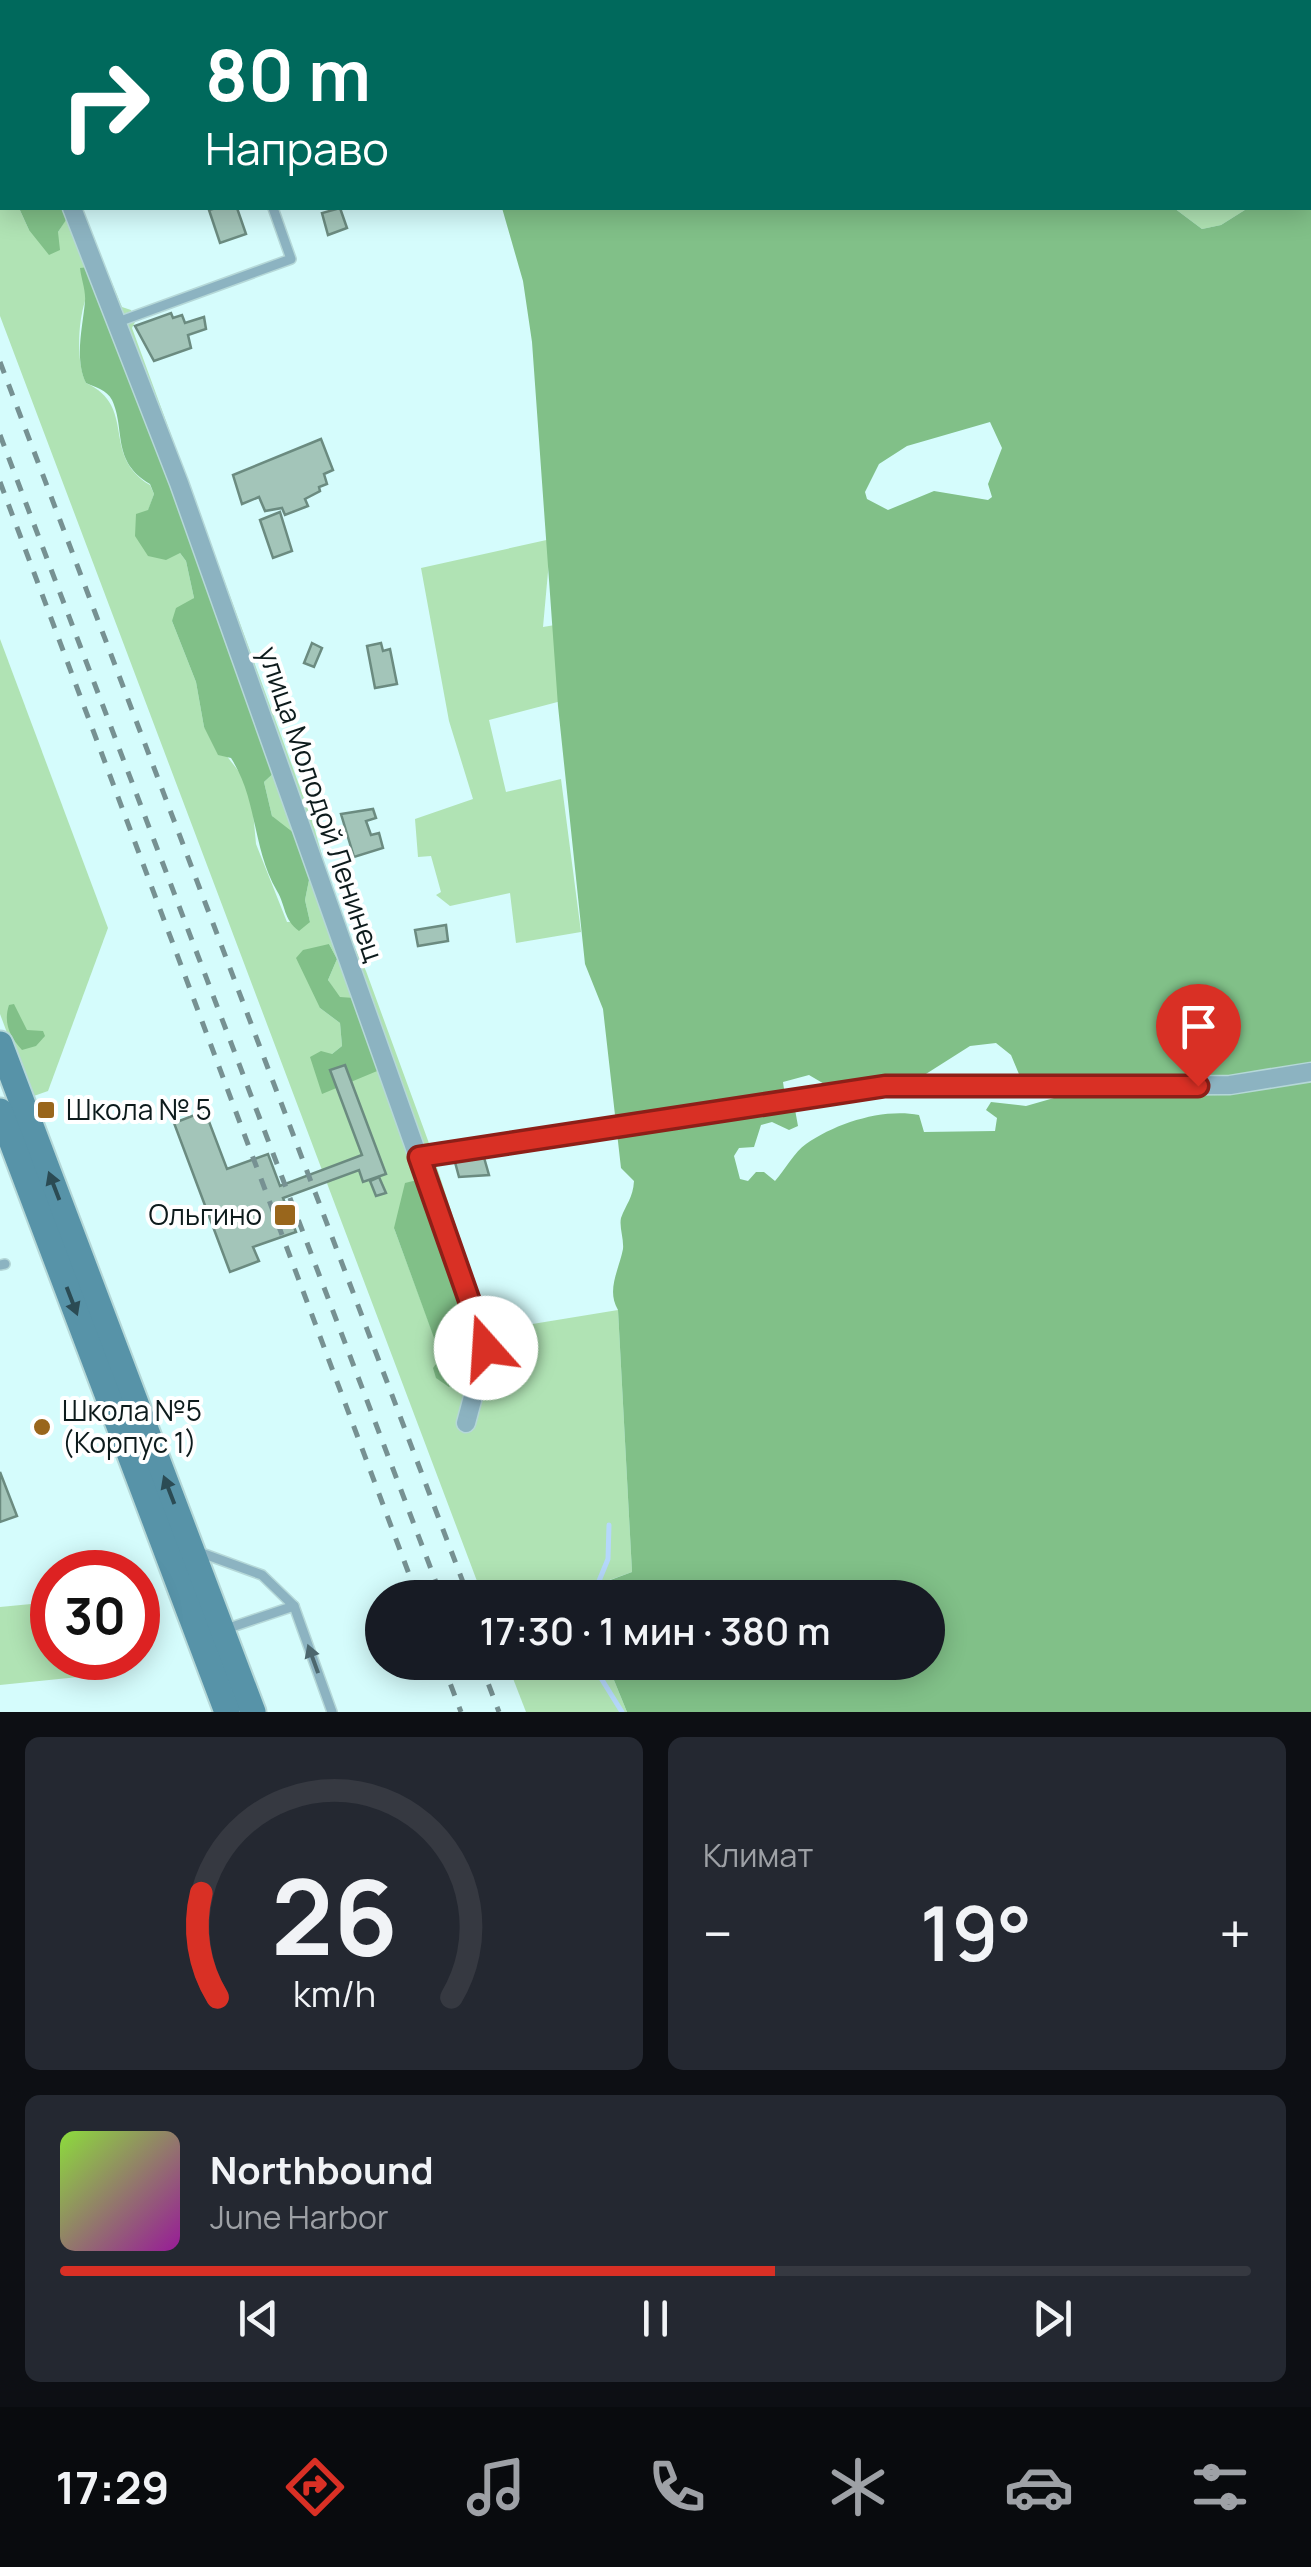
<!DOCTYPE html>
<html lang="ru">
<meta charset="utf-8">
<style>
body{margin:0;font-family:Manrope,sans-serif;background:#242831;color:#f1f3f6;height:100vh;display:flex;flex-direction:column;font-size:38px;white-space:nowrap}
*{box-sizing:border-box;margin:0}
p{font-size:32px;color:#9ea1a6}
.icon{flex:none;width:55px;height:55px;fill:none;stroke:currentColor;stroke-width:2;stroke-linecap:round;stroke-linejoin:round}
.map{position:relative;height:1712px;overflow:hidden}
.side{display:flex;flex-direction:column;gap:25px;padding:25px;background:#0d0f14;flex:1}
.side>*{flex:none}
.top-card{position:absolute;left:0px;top:0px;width:1312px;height:210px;box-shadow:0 5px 25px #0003;background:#00695c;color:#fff;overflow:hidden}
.speed{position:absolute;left:30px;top:1550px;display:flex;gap:20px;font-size:50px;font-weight:700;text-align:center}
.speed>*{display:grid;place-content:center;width:130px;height:130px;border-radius:50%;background:#171b24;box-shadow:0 5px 25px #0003;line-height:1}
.speed .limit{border:15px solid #d22;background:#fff;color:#111}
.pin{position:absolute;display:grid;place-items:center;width:85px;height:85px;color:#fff;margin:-102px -42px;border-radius:50% 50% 50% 0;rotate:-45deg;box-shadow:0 0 10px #0007}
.pin .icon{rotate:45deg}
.me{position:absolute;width:110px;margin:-55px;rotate:341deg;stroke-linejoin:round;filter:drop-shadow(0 0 8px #0008)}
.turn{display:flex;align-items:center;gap:35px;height:210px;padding:0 40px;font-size:45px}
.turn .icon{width:130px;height:130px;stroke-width:2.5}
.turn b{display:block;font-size:70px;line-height:85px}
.big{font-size:75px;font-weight:600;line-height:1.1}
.side .widget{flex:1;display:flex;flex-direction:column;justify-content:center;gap:15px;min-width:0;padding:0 35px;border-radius:15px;background:#242831}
.side .dial{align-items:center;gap:0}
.dial svg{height:260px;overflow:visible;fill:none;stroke:#363941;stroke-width:7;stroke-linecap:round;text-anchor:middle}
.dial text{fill:#f1f3f6;stroke:none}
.song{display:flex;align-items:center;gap:30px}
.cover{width:120px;height:120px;border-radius:15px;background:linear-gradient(135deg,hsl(90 70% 55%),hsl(300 70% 35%))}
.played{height:10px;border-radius:5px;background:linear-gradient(90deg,#d93025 60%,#363941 60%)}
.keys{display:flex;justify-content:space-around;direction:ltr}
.heat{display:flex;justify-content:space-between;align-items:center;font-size:55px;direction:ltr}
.side .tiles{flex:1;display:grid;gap:25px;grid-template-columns:1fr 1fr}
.widget:last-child{grid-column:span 2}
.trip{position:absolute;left:365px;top:1580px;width:580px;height:100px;border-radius:50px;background:#171b24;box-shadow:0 5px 25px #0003;font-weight:600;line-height:100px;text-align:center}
.dock{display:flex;height:160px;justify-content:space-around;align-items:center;background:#090b0e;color:#9ea1a6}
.dock .icon{width:70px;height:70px}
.dock .current{color:#d93025}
.dock b{font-size:45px;color:#f1f3f6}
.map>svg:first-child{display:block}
.green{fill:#b0e3b4;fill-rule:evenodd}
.forest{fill:#81c088;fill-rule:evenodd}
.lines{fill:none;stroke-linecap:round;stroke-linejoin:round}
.stream{stroke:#b5d8fb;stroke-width:5}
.building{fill:#a3c5b9;stroke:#6b8b80;stroke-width:2.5}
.lane-casing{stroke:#b5d8d8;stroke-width:12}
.street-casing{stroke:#b5d8d8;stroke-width:21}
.secondary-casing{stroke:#b5d8d8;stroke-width:29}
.lane{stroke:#8cb3c1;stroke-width:9}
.street{stroke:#8cb3c1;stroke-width:18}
.secondary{stroke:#5793a8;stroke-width:25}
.rail{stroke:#769192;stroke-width:5;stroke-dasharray:12 12;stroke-linecap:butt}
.oneway{fill:#2b4b54}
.oneway2{fill:#4c676e}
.route-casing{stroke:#8d1f18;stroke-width:25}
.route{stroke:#d93025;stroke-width:18}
.poi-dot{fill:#99661c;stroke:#fff;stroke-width:4}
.labels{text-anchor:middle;stroke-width:8;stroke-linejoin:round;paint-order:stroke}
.street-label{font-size:28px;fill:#0d1b1c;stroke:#fff}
.poi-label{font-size:28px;fill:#0d1b1c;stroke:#fff;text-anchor:start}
</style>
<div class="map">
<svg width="1311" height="1712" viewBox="0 0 1311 1712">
<rect width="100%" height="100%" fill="#d5fcfc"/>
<!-- green -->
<g class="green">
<path d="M0 167 2 208H19L29 230 58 232 66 219 63 208H81L122 307 131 310 135 322 132 328 313 823 338 913 366 971 430 1146 490 1331 618 1310 632 1572 579 1591 580 1597H483L0 316ZM85 301 277 770 264 782 272 816 310 875 305 900 310 922H287L256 844 252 801 244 778 204 727 196 682 172 621 194 598 186 561 148 511 154 494 150 485C100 455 138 407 86 383 76 362 78 323 85 301ZM329 944 337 959 328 980 381 1069 332 1054 342 1046 340 1023 320 1008ZM394 1228 479 1372 442 1358Z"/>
<polygon points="1174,208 1248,208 1221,225 1202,229"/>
<polygon points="551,539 543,627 555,625 569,699 489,720 506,792 561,779 581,932 516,943 510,893 450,906 436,895 441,892 431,856 418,857 415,819 473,799 449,721 421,568"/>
<polygon points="0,639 108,928 48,1091 31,1097 0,1014"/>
<polygon points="52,1602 52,1658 97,1658 98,1675 0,1685 0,1607"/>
<polygon points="507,1663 607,1663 627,1712 526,1712"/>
</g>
<!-- forest -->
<g class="forest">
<polygon points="273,0 1311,0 1311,96 1310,2"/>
<path d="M1311 167V1712H627L607 1663 928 1662V1598H580L578 1592 632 1572 618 1310C606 1290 619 1270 623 1249 624 1239 619 1227 621 1218 626 1204 633 1198 634 1181L621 1168 603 1009 585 964 558 706 532 342 523 281 502 208H1174L1202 229 1221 225 1248 208H1310ZM990 422 1002 448 988 484 992 497 988 500 934 491 888 510 867 499 865 492 879 464 907 446ZM996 1043 1011 1055 1021 1079 1053 1086 1054 1098 1026 1106 991 1102 986 1110 997 1118 995 1131 924 1132 919 1115C883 1108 836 1123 806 1144 795 1151 785 1170 775 1181L764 1172H756L748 1181 740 1179 734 1156 739 1148 754 1147 761 1125 772 1122 789 1130 798 1126 792 1093 784 1089 783 1082 809 1075 826 1085 918 1079 970 1046Z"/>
<polygon points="19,208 63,208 66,220 58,232 60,250 49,255 29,230"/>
<path d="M89 267 277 770 264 782 272 816 299 837 310 875 305 900 310 922 299 931C283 919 286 906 277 891 252 848 258 800 231 758L218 755 204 727 196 682 172 621 176 608 194 598 186 561 180 553 166 560 148 556 135 536 136 514 148 510 154 494 150 484C111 461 126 430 112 400 107 390 95 387 86 383 74 358 83 326 85 301 86 291 81 278 80 268Z"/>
<polygon points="329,944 337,959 328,980 340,997 354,998 382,1069 322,1094 310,1057 321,1051 332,1054 342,1046 340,1023 320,1008 296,958 303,950"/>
<path d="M14 1004 27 1030 43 1031 45 1036 36 1046 22 1050C10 1037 3 1023 9 1005Z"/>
<polygon points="421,1179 481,1354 479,1372 449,1387 436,1378 433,1368 441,1357 394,1228 405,1183"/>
</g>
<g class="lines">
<!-- stream -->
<g class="stream">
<polyline points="592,1598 608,1559 609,1525"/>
<polyline points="591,1662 622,1712"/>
</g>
</g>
<!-- building -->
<g class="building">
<polygon points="216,208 237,208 246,234 220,243 209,210"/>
<polygon points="340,208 347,228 328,235 322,213"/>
<polygon points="171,313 173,318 182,315 185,323 204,317 206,329 188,335 191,348 154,361 135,326"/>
<polygon points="321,439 333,470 324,474 327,484 319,487 320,491 305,499 308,506 285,515 282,508 265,511 259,497 242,504 233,475"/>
<polygon points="280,512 292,551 273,558 260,520"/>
<polygon points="312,643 322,648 314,667 304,663"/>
<polygon points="381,643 383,651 390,649 397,684 375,688 367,646"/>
<polygon points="373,809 376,818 366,821 371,835 379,833 383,848 354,857 341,814"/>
<polygon points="446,925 448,941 418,946 415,930"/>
<polygon points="345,1065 386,1174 363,1182 359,1170 283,1198 296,1232 253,1247 259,1261 230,1272 174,1123 205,1111 227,1169 268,1154 280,1186 362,1155 330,1070"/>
<polygon points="483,1154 489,1175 459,1177 455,1162"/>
<polygon points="379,1177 386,1193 376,1196 370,1181"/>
<polygon points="0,1472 17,1516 0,1522"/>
</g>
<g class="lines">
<!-- lane casing -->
<g class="lane-casing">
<g id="lane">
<polyline points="118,322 291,259 273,208"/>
<polyline points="0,1265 5,1264"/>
<polyline points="196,1551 262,1575 294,1606 332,1712"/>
<polyline points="226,1629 294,1606"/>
</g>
</g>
<!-- street casing -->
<g class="street-casing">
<g id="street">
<polyline points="0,27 2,33"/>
<polyline points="72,208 179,483 486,1348 466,1423"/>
<polyline points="419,1157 885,1087 1230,1085 1311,1072"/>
</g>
</g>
<!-- secondary casing -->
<g class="secondary-casing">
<g id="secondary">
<polyline points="0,1044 253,1712"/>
<polyline points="0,1111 227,1712"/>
</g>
</g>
<!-- lane -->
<use href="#lane" class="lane"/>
<!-- street -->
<use href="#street" class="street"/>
<!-- secondary -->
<use href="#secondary" class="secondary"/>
<!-- rail -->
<g class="rail">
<polyline points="0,362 469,1598"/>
<polyline points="0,435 442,1598"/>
<polyline points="0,482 418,1598"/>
<polyline points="442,1662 461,1712"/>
<polyline points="480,1662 499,1712"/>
</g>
</g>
<!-- one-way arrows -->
<defs><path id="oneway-solid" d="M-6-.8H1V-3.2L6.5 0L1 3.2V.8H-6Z" transform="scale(2.5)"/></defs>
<g class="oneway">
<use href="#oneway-solid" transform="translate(54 1186) rotate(-111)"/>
<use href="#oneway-solid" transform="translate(72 1301) rotate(69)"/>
<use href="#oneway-solid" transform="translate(169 1490) rotate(-111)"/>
</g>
<use class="oneway2" href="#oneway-solid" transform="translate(313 1659) rotate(-110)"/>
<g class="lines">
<!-- route casing -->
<g class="route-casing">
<polyline id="route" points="486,1348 419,1157 885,1086 1198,1086"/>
</g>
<!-- route -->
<use href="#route" class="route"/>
</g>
<!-- markers -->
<g class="poi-dot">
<rect x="36" y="1100" width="20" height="20" rx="5"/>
<rect x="273" y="1203" width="24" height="24" rx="5"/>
<circle cx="42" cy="1427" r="10"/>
</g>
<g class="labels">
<!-- street labels -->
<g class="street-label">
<text transform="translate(321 804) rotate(71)" y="10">улица Молодой Ленинец</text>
</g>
<!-- poi labels -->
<g class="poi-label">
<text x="66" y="1120">Школа № 5</text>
<text x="262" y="1225" text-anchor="end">Ольгино</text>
<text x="62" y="1421">Школа №5<tspan x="62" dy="32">(Корпус 1)</tspan></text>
</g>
</g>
</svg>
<div class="speed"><div class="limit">30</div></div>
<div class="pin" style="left:1198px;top:1086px;background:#d93025"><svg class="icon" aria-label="arrive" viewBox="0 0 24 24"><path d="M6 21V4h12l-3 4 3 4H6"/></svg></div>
<svg class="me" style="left:486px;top:1348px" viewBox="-20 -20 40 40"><circle r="19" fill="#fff"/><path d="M0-13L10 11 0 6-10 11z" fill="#d93025"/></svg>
<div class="trip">17:30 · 1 мин · 380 m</div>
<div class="top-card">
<div class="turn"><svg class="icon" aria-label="right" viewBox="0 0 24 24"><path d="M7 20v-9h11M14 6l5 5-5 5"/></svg><div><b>80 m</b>Направо</div></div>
</div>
</div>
<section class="side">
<div class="tiles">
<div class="widget dial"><svg viewBox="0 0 100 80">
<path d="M14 69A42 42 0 1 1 86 69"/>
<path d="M14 69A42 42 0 0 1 9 37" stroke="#d93025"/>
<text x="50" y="56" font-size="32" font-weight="700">26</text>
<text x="50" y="72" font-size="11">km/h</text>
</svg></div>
<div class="widget"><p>Климат</p>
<div class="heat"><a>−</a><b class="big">19°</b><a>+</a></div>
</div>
<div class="widget">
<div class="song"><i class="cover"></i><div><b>Northbound</b><p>June Harbor</p></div></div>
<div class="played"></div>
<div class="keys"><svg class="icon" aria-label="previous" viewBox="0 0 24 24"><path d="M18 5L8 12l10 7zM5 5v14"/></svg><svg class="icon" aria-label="pause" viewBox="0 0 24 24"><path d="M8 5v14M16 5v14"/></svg><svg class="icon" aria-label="next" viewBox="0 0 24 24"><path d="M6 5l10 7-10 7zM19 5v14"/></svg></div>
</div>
</div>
</section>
<nav class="dock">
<b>17:29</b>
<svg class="icon current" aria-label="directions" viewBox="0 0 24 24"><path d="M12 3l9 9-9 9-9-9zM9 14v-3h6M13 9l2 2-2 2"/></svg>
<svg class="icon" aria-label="music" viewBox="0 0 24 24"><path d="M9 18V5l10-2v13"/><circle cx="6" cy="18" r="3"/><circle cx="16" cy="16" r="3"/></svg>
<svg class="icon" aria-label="phone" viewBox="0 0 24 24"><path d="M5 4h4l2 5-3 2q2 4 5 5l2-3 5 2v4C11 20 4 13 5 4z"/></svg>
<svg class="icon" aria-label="climate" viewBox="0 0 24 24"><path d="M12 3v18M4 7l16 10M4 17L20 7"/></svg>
<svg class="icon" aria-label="car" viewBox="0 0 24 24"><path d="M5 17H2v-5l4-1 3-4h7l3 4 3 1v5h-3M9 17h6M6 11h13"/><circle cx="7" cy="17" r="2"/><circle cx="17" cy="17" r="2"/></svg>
<svg class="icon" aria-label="filters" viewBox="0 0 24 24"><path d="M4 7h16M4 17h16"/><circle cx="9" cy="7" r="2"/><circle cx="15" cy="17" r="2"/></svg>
</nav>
